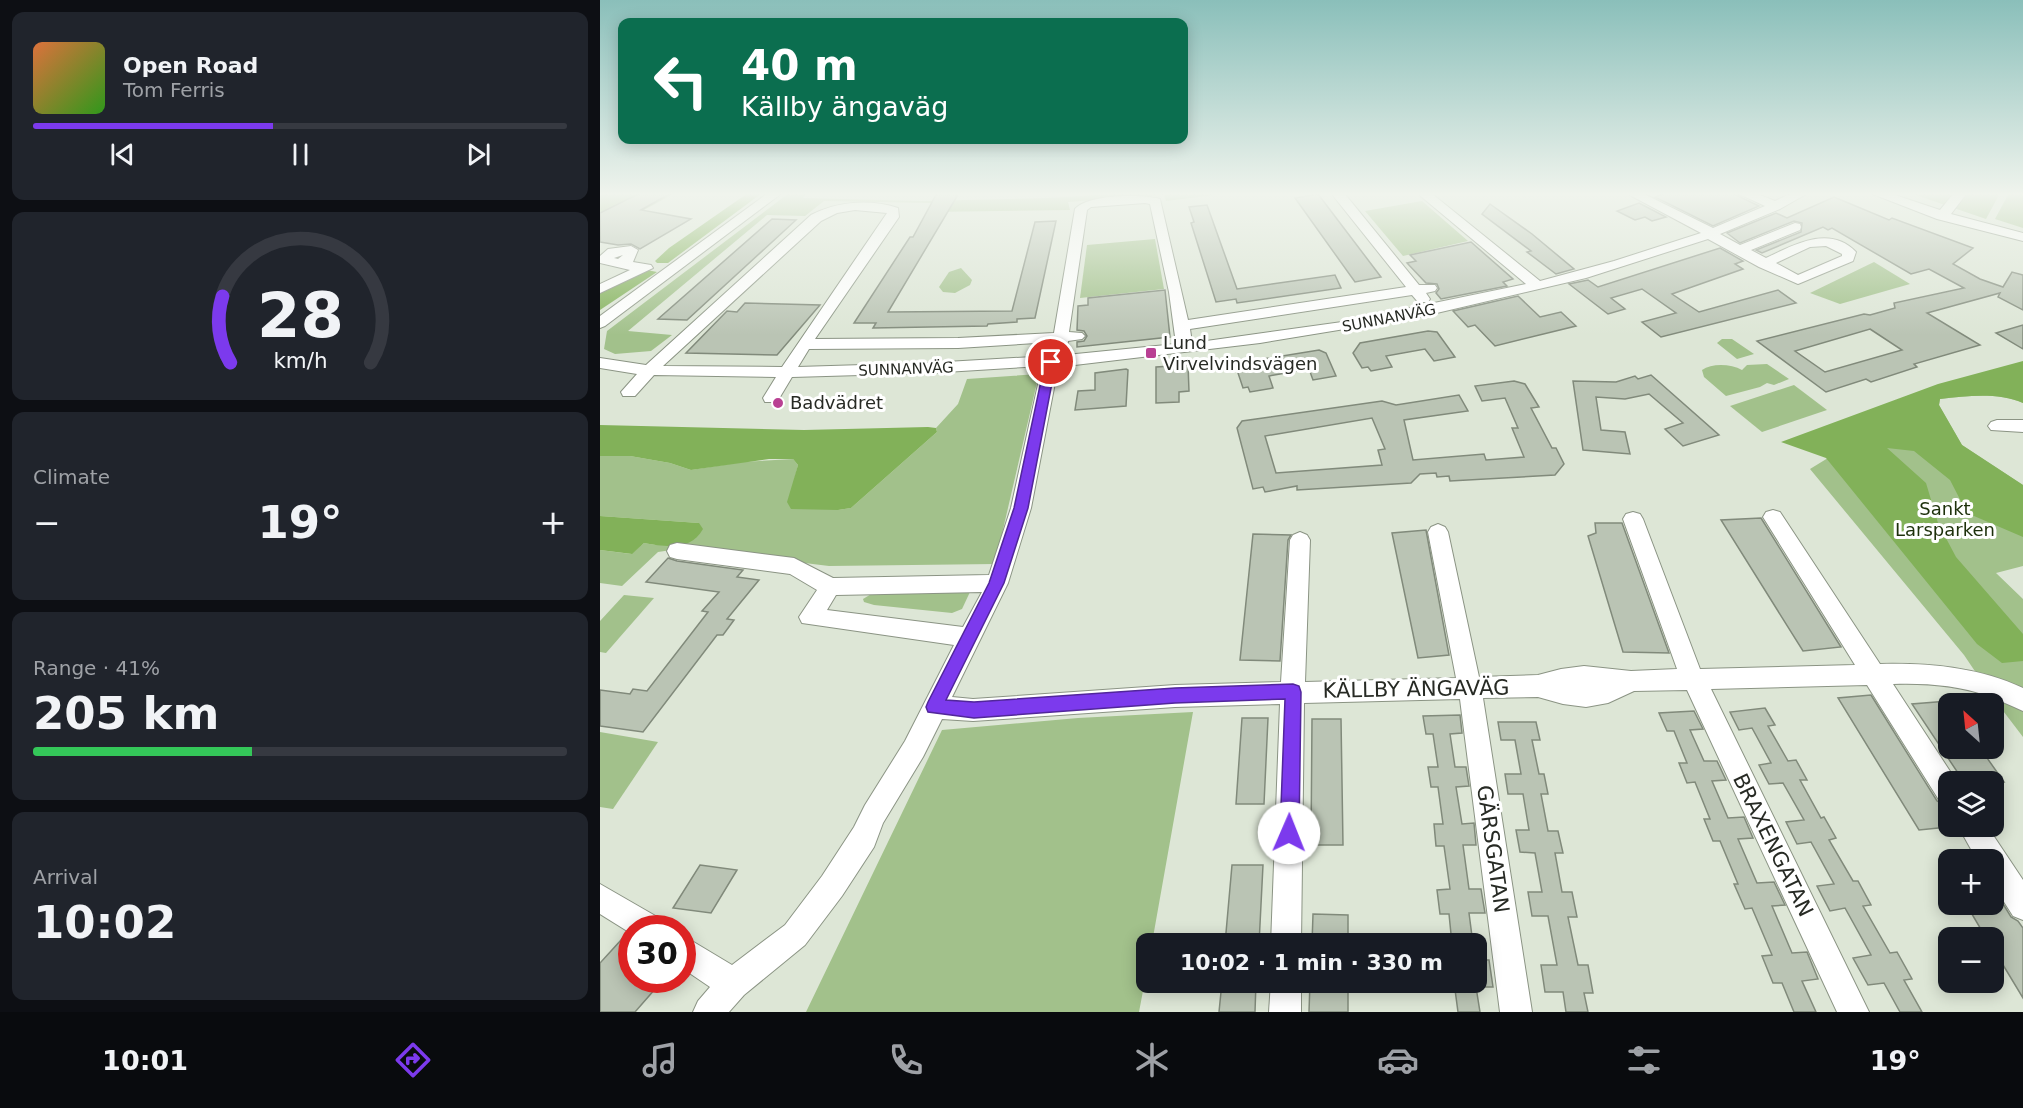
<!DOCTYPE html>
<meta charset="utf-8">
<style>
body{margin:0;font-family:"DejaVu Sans",sans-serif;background:#20242c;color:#f1f3f6;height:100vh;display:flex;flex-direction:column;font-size:22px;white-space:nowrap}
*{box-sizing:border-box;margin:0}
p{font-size:20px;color:#9ea1a6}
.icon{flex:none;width:33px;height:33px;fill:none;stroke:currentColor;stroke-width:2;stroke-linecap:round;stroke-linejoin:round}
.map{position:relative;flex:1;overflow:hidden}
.details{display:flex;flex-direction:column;gap:12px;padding:12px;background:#0d0f14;width:600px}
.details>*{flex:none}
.banner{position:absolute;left:18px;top:18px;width:570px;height:126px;border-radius:12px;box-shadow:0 3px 15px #0003;background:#0b6e4f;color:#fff;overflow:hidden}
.needle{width:39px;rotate:333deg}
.tools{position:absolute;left:1338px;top:693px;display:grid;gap:12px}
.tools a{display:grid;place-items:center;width:66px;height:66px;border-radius:12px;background:#171b24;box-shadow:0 3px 15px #0003;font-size:30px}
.speed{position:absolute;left:18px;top:915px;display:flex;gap:12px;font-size:30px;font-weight:700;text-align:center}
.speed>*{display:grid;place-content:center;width:78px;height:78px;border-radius:50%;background:#171b24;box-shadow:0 3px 15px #0003;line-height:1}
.speed .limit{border:9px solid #d22;background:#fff;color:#111}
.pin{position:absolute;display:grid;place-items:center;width:51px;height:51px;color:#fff;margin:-26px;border:3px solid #fff;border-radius:50%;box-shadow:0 2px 6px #0007}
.me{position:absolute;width:66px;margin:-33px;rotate:1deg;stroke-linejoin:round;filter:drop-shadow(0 0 4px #0008)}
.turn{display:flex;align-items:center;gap:21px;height:126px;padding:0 24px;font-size:27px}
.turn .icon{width:78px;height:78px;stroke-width:2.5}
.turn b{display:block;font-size:42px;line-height:51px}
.big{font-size:45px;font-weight:700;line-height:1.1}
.details .widget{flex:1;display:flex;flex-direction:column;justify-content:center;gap:9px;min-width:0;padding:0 21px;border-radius:12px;background:#20242c}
.details .dial{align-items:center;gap:0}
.dial svg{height:156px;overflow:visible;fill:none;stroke:#363941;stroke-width:7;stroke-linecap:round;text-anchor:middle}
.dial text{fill:#f1f3f6;stroke:none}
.song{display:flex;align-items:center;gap:18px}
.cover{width:72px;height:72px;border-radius:9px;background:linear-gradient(135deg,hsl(20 70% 55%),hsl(110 70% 35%))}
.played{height:6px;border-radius:3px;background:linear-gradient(90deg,#7c3aed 45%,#363941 45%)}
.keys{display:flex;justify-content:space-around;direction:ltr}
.heat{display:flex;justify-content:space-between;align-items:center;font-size:33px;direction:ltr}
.charge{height:9px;border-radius:4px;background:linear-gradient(90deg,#34c759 41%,#363941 0)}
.trip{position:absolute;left:536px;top:933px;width:351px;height:60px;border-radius:12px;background:#171b24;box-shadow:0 3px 15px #0003;font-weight:700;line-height:60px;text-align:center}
.dock{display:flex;height:96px;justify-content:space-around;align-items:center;background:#090b0e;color:#9ea1a6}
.dock .icon{width:42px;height:42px}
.dock .current{color:#7c3aed}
.dock b{font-size:27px;color:#f1f3f6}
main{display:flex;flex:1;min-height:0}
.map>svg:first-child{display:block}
.green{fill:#a2c18b}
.forest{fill:#82b159}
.building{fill:#bac4b4;stroke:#818a7b;stroke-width:1.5;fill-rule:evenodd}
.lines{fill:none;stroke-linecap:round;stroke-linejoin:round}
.minor-casing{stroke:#8b9484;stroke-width:2}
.minor{fill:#fff;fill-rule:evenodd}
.route{fill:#7c3aed;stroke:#51269a;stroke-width:1.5}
.poi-dot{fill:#b94093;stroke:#fff;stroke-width:2}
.labels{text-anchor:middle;stroke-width:6;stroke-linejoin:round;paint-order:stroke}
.far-street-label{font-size:15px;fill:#272a24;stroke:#fff}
.poi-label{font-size:18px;fill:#272a24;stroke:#fff;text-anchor:start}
.park-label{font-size:18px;fill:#1d300b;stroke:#fff}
.near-street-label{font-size:21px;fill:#272a24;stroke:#fff}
</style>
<main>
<section class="details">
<div class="widget">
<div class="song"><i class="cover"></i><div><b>Open Road</b><p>Tom Ferris</p></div></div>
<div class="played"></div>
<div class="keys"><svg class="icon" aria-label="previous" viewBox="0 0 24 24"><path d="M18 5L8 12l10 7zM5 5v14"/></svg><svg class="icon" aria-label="pause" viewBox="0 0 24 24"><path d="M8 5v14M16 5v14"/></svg><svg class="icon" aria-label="next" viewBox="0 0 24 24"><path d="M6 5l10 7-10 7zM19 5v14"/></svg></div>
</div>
<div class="widget dial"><svg viewBox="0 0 100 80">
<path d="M14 69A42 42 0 1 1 86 69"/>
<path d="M14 69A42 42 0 0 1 10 35" stroke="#7c3aed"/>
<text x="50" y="56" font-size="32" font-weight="700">28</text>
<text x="50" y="72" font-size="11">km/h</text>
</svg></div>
<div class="widget"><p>Climate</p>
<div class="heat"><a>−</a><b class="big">19°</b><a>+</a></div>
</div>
<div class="widget"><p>Range · 41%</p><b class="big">205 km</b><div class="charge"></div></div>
<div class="widget"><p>Arrival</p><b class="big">10:02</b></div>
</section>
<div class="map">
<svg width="1423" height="1012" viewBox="0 0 1423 1012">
<rect width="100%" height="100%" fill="#dde6d6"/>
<!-- green -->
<g class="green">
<polygon points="0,193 75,193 0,234"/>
<polygon points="189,193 207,193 203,198 323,201 448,198 527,193 631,193 566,201 564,195 468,202 470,210 327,212 333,203 224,201 205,216 167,215 28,331 72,335 51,351 15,354 4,349 7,331"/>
<polygon points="1310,193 1400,193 1386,219"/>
<polygon points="1409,193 1423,193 1423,228 1395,219"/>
<polygon points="822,201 868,241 803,256 765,211"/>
<polygon points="555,239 564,289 480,298 487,245"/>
<polygon points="1274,262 1310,284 1240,304 1210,293"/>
<polygon points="361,268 372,280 370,285 355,293 343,292 339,287 349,272"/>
<polygon points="1122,339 1132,339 1154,354 1137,359 1117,343"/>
<path d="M1167 364 1189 379 1174 385 1167 383 1160 387 1126 396 1104 377 1102 370C1112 363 1131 364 1142 370L1147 365Z"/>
<path d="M1423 365V403C1397 392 1368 396 1340 399L1339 405 1362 445 1423 485V566L1396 573 1423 599V737L1391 695 1364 655 1210 469 1344 387Z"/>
<polygon points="439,374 395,564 229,566 85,548 58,552 22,586 0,583 0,550 31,554 44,543 55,545 99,523 0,516 0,456 30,456 70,463 91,470 142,462 193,459 198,465 194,481 238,510 251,508 337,432 336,428 358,404 367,379"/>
<polygon points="1194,385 1227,410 1162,432 1130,406"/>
<polygon points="370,592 362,609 352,613 274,605 264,602 263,599 273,593"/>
<polygon points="24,595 54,598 6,653 0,652 0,621"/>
<polygon points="593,712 552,943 546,944 546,975 539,1012 206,1012 342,730 478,718"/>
<polygon points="0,732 58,742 13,809 0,807"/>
</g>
<!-- forest -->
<g class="forest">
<polygon points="148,193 162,193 68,263 57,263 55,261 69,248"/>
<polygon points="47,270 57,272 0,310 0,291"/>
<path d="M1423 361V403C1397 392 1368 396 1340 399L1339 405 1362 445 1423 485V537L1367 513 1350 480 1314 451 1287 448 1326 483 1338 523 1356 557 1423 634V661L1402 663 1377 644 1226 458 1181 442 1338 384Z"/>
<polygon points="0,425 204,430 328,427 336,428 337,432 251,508 238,510 191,509 187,502 198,465 193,459 169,459 91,470 70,463 30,456 0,456"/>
<path d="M0 516 99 523 103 529C91 551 67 547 44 543L32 554 0 550Z"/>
</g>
<!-- building -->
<g class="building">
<polygon points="40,193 71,193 41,210 91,219 40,249 31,244 18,245 0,242 0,213"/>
<polygon points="337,193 359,193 288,312 412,311 435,222 456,221 435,318 417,319 417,322 388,324 387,326 273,328 276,323 254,323 310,237 313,237"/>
<polygon points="1065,193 1132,193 1159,206 1113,226 1055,197"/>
<polygon points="718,194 781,277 755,282 695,198"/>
<path d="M1234 197 1289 220 1292 218 1373 248 1353 264 1380 279 1403 287 1412 272 1423 275V310L1398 297 1400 293 1327 313 1380 345 1314 364 1317 367 1271 382 1266 379 1226 392 1157 341 1264 314 1270 315 1295 308 1294 303 1364 288 1329 269 1311 274 1232 228 1228 230 1223 227 1162 253 1156 250 1201 232 1202 223 1194 221 1140 243 1127 233 1176 213 1187 218ZM1270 329 1302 350 1225 372 1195 351Z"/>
<polygon points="1039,203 1066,217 1052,221 1045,217 1035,220 1017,211"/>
<polygon points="890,204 932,234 974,269 956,274 927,252 931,251 882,214"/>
<polygon points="607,205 637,289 735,275 741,288 637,303 636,299 616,302 591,223 594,222 589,207"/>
<polygon points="172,219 196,220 87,320 58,319"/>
<polygon points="871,242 913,279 903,282 907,286 841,299 836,293 839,289 837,284 826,283 807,263 816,261 810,255"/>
<polygon points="1120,248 1143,261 1135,264 1143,269 1072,294 1099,312 1178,290 1196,303 1061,337 1042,322 1076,313 1042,289 1011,298 1025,309 1008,314 969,284 988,280 998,287"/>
<polygon points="565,290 570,337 477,347 477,342 484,341 487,336 484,331 477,330 478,306 488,305 488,298"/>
<polygon points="918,296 940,317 961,312 976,326 895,346 875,325 868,327 853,311"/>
<polygon points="145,303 220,305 177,355 86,353 127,311 137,312"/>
<polygon points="1423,325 1423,349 1396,333"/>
<polygon points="828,331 837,332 855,357 834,361 825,349 786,356 792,367 771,371 768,367 762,368 753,353 760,343"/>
<polygon points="719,350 726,353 736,376 713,380 709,369 669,376 673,388 650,392 648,387 643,388 637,370 645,362"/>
<polygon points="588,365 589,391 579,392 579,402 556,403 556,367"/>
<polygon points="526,369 528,370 526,406 475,410 478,391 495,390 495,373"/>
<polygon points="1051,375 1119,435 1083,446 1065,429 1083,423 1049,394 1025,399 996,397 1001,430 1025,432 1030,454 983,450 973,381 1016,382 1035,376 1038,379"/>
<path d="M914 381 925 384 939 407 931 408 952 448H956L964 464 955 475 850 481 849 476 837 477 836 473 820 474 811 483 697 490V486L665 492 663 487 653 489 637 428 642 421 782 401 796 405 859 395 868 411 804 420 813 460 884 454 886 460 924 457 912 428H918L905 398 882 401 875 386ZM772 418 785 449 778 450 782 465 676 473 665 436Z"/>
<polygon points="1161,518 1241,647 1203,651 1121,520"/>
<polygon points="995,523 1022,523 1069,653 1023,652 988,536 996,533"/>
<polygon points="826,530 849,655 818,658 792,533"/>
<polygon points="653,534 691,535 688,540 680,661 640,660"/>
<polygon points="68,558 77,561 143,570 137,577 159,580 127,619 134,620 123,635 117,635 43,732 0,726 0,690 30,694 33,689 47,691 108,612 102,611 119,592 46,582"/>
<polygon points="1271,695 1337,801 1345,805 1348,810 1348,827 1319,830 1238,698"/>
<polygon points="1348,701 1348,748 1380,748 1404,782 1364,782 1312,704"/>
<polygon points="1165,708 1175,725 1168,726 1188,761 1196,760 1207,780 1200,780 1221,818 1224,817 1236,838 1229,840 1253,881 1258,881 1271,905 1263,906 1290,953 1297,952 1312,979 1304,980 1322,1012 1300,1012 1284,983 1268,985 1253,958 1271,955 1245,908 1230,911 1217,886 1234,884 1211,842 1197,844 1186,822 1204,820 1183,783 1169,784 1159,765 1171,763 1152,728 1139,730 1130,712"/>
<polygon points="1094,711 1103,729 1090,730 1104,761 1117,761 1126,780 1112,781 1128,818 1144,817 1153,838 1138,839 1157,883 1174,882 1185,905 1172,906 1192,953 1207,952 1218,979 1202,981 1216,1012 1194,1012 1182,983 1173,983 1162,956 1172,955 1152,908 1145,909 1134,884 1138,884 1120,841 1113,841 1104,819 1110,819 1095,782 1087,783 1079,763 1087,763 1074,731 1067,731 1059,713"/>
<polygon points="860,715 862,733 850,734 855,767 866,767 869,786 856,787 862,824 874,823 876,845 863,845 869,889 881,889 885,913 869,913 873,944 852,944 849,914 840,914 837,890 850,889 844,846 836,846 834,824 843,824 838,787 831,787 828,767 838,767 833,734 826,734 823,716"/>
<polygon points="642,718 668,718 664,804 636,804"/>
<polygon points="712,719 741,719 743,845 711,845"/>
<polygon points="898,722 936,722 940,740 932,740 939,774 944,774 948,794 941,794 948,831 958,831 963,853 955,853 962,892 972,892 977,917 968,917 978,965 988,965 993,993 984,993 988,1012 966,1012 963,992 945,992 941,965 957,965 948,916 932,916 928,892 942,892 935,853 920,852 916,830 929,830 923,794 908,794 905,774 921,774 915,740 901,740"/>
<polygon points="100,865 137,870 111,913 73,908"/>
<polygon points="632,865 663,865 659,944 625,944"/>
<polygon points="1394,889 1411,917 1418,921 1423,928 1423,998 1394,950 1394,938 1386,938 1366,904 1394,904"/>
<polygon points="713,914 748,915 748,944 712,944"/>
<polygon points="22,939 32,944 32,980 63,980 35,1012 0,1012 0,963"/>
<polygon points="876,960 889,960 893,987 876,987 880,1012 858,1012 854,982 875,982 876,987"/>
<polygon points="622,982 656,982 655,1012 619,1012"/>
<polygon points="710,982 748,982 748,1012 709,1012"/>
</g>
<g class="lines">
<!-- minor casing -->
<g class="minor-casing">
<g id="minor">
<polygon points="168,193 182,193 5,326 0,328 0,316"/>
<path d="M731 193H744L819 285H835L837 288 835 291 826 293 830 299 828 302H818L812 295 590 329 592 343 742 322 926 284 817 193H831L940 281 1014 261 1101 233 1026 193H1042L1113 228 1165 206 1137 193H1155L1175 201 1192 193H1208L1180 209 1120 234 1140 245 1195 223 1200 224 1201 227 1200 230 1151 250 1166 258C1193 245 1230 224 1256 252L1253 261 1198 284 1159 267 1108 239 986 278 824 316 660 343 458 367 431 508 408 583 352 697 373 699 575 685 681 682 690 540 693 535 700 532 707 535 710 540 705 682 856 678 828 532 831 527 838 524 845 527 848 532 879 677 938 675 961 669 984 666 1031 671 1077 669 1023 519 1026 514 1033 512 1040 514 1043 519 1100 669 1255 665 1163 517 1166 512 1173 510 1180 512 1280 664C1330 663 1377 667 1423 688V711C1411 706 1400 700 1388 696 1357 685 1325 683 1293 684L1357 782H1348V804L1339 800 1267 685 1111 689 1269 1012H1237L1087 690 1034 691 1008 703 986 707 963 704 938 697 883 698 932 1012H900L860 699 704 703 701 944H671L680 704 575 707 373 721 342 719 323 757 283 823 274 847 242 896 205 945 144 995 129 1012H93L98 1001 110 987 82 968V935L132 965 185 925 222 876 254 827 265 805 305 741 354 645 202 623 199 617 217 590 190 574 77 559 70 557 67 551 70 545 77 543 194 558 233 578 389 575 411 508 442 366 329 373 192 377 177 402H165L163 398 176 377 54 375 35 396H23L21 392 37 374 0 368V358L46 365 211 215C238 201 270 199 298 208L299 217 215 339 358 338 454 333 475 209C488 194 542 194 560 199L588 320 806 287ZM545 203 550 204 569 292 576 344 466 355 468 341 482 339 485 336 482 333 469 332 487 210 491 207ZM255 210 287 213 182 367 63 366 221 221 237 213ZM1226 246 1242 254V256L1198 275 1176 263 1210 247ZM452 342 450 356 329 363 198 367 209 349 358 348ZM382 592 363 627 227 610 236 595Z"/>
<polygon points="1270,193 1289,193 1340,210 1354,193 1367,193 1351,214 1423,233 1423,241 1337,219"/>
<path d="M31 246 38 250 33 262 51 265 53 268 0 293V284L30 270 0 263V256L8 249ZM23 255 18 259 14 258Z"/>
<polygon points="1397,420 1423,420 1423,432 1391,430 1388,426 1391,422"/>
<polygon points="1358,826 1387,826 1423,880 1423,920 1413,916 1394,886 1394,860 1377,860"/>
<polygon points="0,884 59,918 63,928 32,928 32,934 0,914"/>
<polygon points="671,982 701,982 701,1012 669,1012"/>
</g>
</g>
<!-- minor -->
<use href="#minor" class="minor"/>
</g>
<!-- sky -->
<linearGradient id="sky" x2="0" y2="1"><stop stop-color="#8abfba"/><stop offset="0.58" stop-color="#f0f4ed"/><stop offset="1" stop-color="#f0f4ed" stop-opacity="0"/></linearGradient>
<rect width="1423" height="335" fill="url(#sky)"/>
<!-- route -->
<polygon class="route" points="451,359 456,362 428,508 404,583 346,700 374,702 575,688 693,684 699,686 701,692 699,833 696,840 689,843 682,840 680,833 685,699 575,703 374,718 328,712 326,707 328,702 389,583 414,508 445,362"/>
<!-- markers -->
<g class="poi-dot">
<rect x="545" y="347" width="12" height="12" rx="3"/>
<circle cx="178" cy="403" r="6"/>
</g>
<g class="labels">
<!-- far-street labels -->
<g class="far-street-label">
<text transform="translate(789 318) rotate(-11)" y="5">SUNNANVÄG</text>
<text transform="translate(306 369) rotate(-2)" y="5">SUNNANVÄG</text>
</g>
<!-- poi labels -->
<g class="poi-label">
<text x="563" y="349">Lund<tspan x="563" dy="21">Virvelvindsvägen</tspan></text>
<text x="190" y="409">Badvädret</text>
</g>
<!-- park labels -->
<g class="park-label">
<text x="1345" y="515">Sankt<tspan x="1345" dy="21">Larsparken</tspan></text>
</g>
<!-- near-street labels -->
<g class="near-street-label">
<text transform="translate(816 689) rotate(-1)" y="7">KÄLLBY ÄNGAVÄG</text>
<text transform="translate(1173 845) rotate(64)" y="7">BRAXENGATAN</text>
<text transform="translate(893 849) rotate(82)" y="7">GÄRSGATAN</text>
</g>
</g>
</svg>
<div class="tools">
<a><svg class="needle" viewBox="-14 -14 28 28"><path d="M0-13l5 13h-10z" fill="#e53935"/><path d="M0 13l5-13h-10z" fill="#9ea1a6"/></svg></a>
<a><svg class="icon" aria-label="layers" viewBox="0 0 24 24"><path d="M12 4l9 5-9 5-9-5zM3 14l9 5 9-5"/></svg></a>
<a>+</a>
<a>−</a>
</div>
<div class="speed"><div class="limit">30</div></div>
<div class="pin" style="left:451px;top:362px;background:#d93025"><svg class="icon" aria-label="arrive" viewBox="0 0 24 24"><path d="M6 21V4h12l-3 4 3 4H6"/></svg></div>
<svg class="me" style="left:689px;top:833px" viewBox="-20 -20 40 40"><circle r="19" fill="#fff"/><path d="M0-13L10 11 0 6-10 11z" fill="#7c3aed"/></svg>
<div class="trip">10:02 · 1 min · 330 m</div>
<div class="banner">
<div class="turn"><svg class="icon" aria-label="left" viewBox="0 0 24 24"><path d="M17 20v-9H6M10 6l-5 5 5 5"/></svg><div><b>40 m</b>Källby ängaväg</div></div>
</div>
</div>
</main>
<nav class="dock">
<b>10:01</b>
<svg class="icon current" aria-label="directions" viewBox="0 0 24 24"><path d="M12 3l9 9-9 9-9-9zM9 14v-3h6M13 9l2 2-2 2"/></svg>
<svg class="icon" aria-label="music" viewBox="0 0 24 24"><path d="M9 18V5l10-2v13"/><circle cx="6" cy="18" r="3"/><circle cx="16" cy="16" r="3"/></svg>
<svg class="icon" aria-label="phone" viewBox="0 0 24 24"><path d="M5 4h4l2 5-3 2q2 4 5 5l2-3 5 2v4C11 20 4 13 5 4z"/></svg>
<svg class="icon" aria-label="climate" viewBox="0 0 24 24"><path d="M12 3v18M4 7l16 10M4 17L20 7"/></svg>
<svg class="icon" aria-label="car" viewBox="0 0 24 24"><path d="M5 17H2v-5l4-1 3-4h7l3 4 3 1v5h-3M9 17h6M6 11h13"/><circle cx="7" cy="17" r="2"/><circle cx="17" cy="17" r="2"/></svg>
<svg class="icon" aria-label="filters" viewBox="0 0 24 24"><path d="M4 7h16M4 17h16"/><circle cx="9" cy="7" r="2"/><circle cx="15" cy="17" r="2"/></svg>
<b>19°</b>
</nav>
